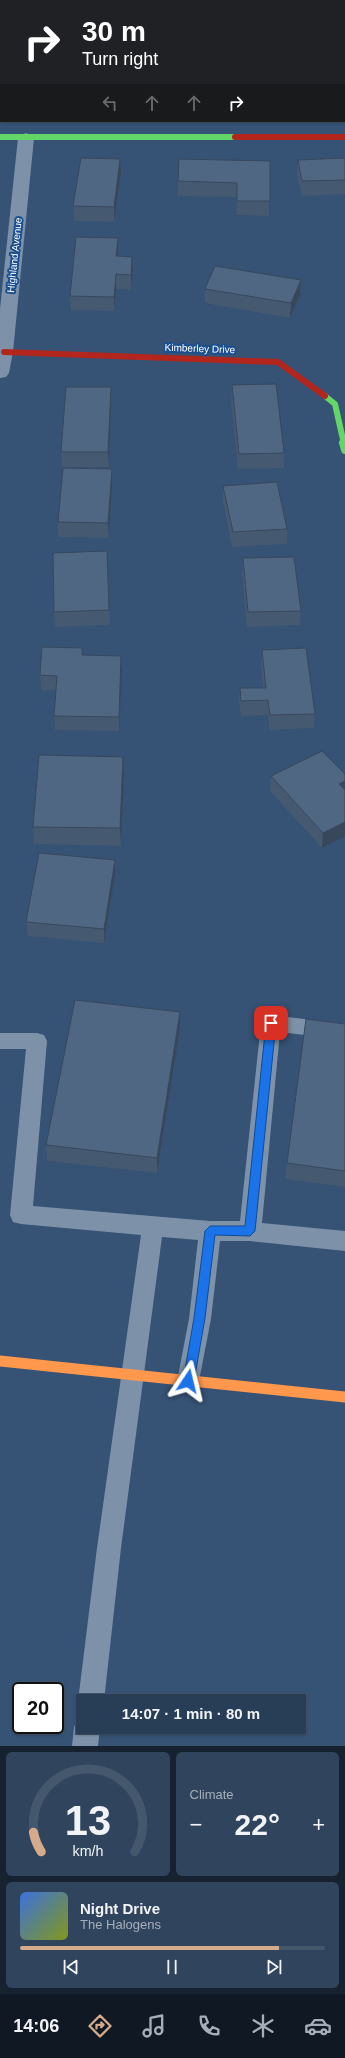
<!DOCTYPE html>
<meta charset="utf-8">
<style>
body{margin:0;font-family:Helvetica,sans-serif;background:#30455d;color:#f1f3f6;height:100vh;display:flex;flex-direction:column;font-size:15px;white-space:nowrap}
*{box-sizing:border-box;margin:0}
p{font-size:13px;color:#a5aeba}
.icon{flex:none;width:22px;height:22px;fill:none;stroke:currentColor;stroke-width:2;stroke-linecap:round;stroke-linejoin:round}
.map{position:relative;height:1746px;overflow:hidden}
.panel{display:flex;flex-direction:column;gap:6px;padding:6px;background:#162230;flex:1}
.panel>*{flex:none}
.banner{position:absolute;left:0px;top:0px;width:345px;height:122px;box-shadow:0 1px 3px #0004,0 0 0 1px #44576d;background:#202124;color:#fff;overflow:hidden}
.speed{position:absolute;left:12px;top:1682px;display:flex;gap:8px;font-size:20px;font-weight:700;text-align:center}
.speed>*{display:grid;place-content:center;width:52px;height:52px;border-radius:50%;background:#283e57;box-shadow:0 1px 3px #0004,0 0 0 1px #44576d;line-height:1}
.speed .limit{border:2px solid #111;border-radius:6px;background:#fff;color:#111}
.pin{position:absolute;display:grid;place-items:center;width:34px;height:34px;color:#fff;margin:-17px;border-radius:8px;box-shadow:0 2px 6px #0006}
.me{position:absolute;width:44px;margin:-22px;rotate:10deg;stroke-linejoin:round;filter:drop-shadow(0 0 3px #0008)}
.turn{display:flex;align-items:center;gap:14px;height:84px;padding:0 16px;font-size:18px}
.turn .icon{width:52px;height:52px;stroke-width:2.5}
.turn b{display:block;font-size:28px;line-height:34px}
.lanes{display:flex;align-items:center;height:38px;padding:0 16px;background:#0003;justify-content:center;gap:20px;direction:ltr}
.lanes .off{opacity:.35}
.big{font-size:30px;font-weight:700;line-height:1.1}
.panel .card{flex:1;display:flex;flex-direction:column;justify-content:center;gap:6px;min-width:0;padding:0 14px;border-radius:6px;background:#30455d}
.panel .dial{align-items:center;gap:0}
.dial svg{height:104px;overflow:visible;fill:none;stroke:#44576d;stroke-width:7;stroke-linecap:round;text-anchor:middle}
.dial text{fill:#f1f3f6;stroke:none}
.song{display:flex;align-items:center;gap:12px}
.cover{width:48px;height:48px;border-radius:6px;background:linear-gradient(135deg,hsl(220 70% 55%),hsl(70 70% 35%))}
.played{height:4px;border-radius:2px;background:linear-gradient(90deg,#d6ab8b 85%,#44576d 85%)}
.keys{display:flex;justify-content:space-around;direction:ltr}
.heat{display:flex;justify-content:space-between;align-items:center;font-size:22px;direction:ltr}
.panel .tiles{flex:1;display:grid;gap:6px;grid-template-columns:1fr 1fr}
.card:last-child{grid-column:span 2}
.trip{position:absolute;left:76px;top:1694px;width:230px;height:40px;border-radius:0px;background:#283e57;box-shadow:0 1px 3px #0004,0 0 0 1px #44576d;font-weight:700;line-height:40px;text-align:center}
.menu{display:flex;height:64px;justify-content:space-around;align-items:center;background:#101923;color:#a5aeba}
.menu .icon{width:28px;height:28px}
.menu .on{color:#d6ab8b}
.menu b{font-size:18px;color:#f1f3f6}
.map>svg:first-child{display:block}
.lines{fill:none;stroke-linecap:round;stroke-linejoin:round}
.lane{fill:#7d92a8;fill-rule:evenodd}
.street{fill:#7d92a8;fill-rule:evenodd}
.fast-far1{stroke:#63d668;stroke-width:6}
.fast{stroke:#63d668;stroke-width:8}
.slow{stroke:#ff974d;stroke-width:11}
.jam{stroke:#b3261e;stroke-width:6}
.wall{fill:#455971}
.shaded-wall{fill:#38485c}
.building{fill:#506783;stroke:#38485c}
.route{fill:#1a73e8;stroke:#114b97}
.labels{text-anchor:middle;stroke-width:4;stroke-linejoin:round;paint-order:stroke}
.far-street-label{font-size:10px;fill:#fff;stroke:#1b4f8f}
</style>
<div class="map">
<svg width="345" height="1746" viewBox="0 0 345 1746">
<rect width="100%" height="100%" fill="#365274"/>
<g class="lines">
<!-- lane -->
<g class="lane">
<polygon points="271,1015 345,1024 345,1040 280,1032 262,1223 345,1231 345,1251 250,1241 220,1241 211,1319 199,1381 196,1389 188,1392 180,1389 177,1381 189,1319 198,1240 162,1237 121,1548 104,1701 83,1701 83,1710 78,1701 97,1548 141,1235 21,1224 13,1222 10,1215 26,1049 0,1049 0,1033 37,1033 44,1035 47,1041 33,1206 210,1221 240,1221 261,1023 264,1017"/>
<polygon points="83,1716 83,1727 100,1727 98,1746 72,1746 74,1727 78,1718"/>
</g>
<!-- street -->
<polygon class="street" points="26,133 31,135 34,138 13,352 9,373 6,377 0,378 0,309 18,138 21,135"/>
<!-- fast-far1 -->
<g class="fast-far1">
<polyline points="0,137 235,137"/>
<polyline points="325,396 335,404 344,444"/>
</g>
<!-- fast -->
<polyline class="fast" points="343,443 345,450"/>
<!-- slow -->
<polyline class="slow" points="0,1361 345,1397"/>
<!-- jam -->
<g class="jam">
<polyline points="235,137 345,137"/>
<polyline points="4,352 278,362 325,396"/>
</g>
</g>
<!-- wall -->
<g class="wall">
<rect x="344" y="52" width="1" height="46"/>
<rect x="0" y="55" width="1" height="34"/>
<polygon points="345,158 345,194 302,196 297,174 298,160"/>
<polygon points="120,159 121,173 114,222 74,221 73,206"/>
<polygon points="270,161 269,216 236,215 237,197 178,196 178,181"/>
<polygon points="118,238 118,256 132,257 133,271 131,290 116,289 114,311 71,310 70,296"/>
<polygon points="301,280 300,295 290,318 205,303 205,289"/>
<polygon points="232,385 284,453 284,468 238,469 231,400"/>
<polygon points="111,387 111,402 109,467 62,467 61,452"/>
<polygon points="112,469 112,484 109,538 58,537 58,522"/>
<polygon points="223,486 287,529 287,544 232,547 223,501"/>
<polygon points="107,551 110,625 55,627 54,612"/>
<polygon points="243,558 301,611 300,625 247,627 242,573"/>
<polygon points="82,648 82,655 122,671 119,731 55,730 54,716 56,690 41,690 40,675"/>
<polygon points="262,650 315,714 314,728 269,730 268,715 241,716 239,703 240,688 263,688 261,665"/>
<polygon points="123,757 124,774 121,846 34,844 33,827"/>
<polygon points="345,774 322,848 270,791 271,776"/>
<polygon points="115,860 115,874 104,943 28,936 26,922"/>
<polygon points="345,1024 345,1187 285,1179 287,1163"/>
<polygon points="180,1028 157,1173 47,1161 46,1145"/>
</g>
<!-- shaded-wall -->
<g class="shaded-wall">
<polygon points="120,159 121,173 114,222 114,207"/>
<polygon points="118,238 118,252 116,271 116,256"/>
<polygon points="132,257 133,271 131,290 131,275"/>
<polygon points="116,274 116,289 114,311 114,297"/>
<polygon points="301,280 300,295 290,318 291,303"/>
<polygon points="111,387 111,402 109,467 108,452"/>
<polygon points="112,469 112,484 109,538 108,523"/>
<polygon points="121,656 122,671 119,731 119,717"/>
<polygon points="123,757 124,774 121,846 120,828"/>
<polygon points="345,781 345,795 339,784"/>
<polygon points="345,822 345,836 322,848 323,833"/>
<polygon points="115,860 115,874 104,943 104,929"/>
<polygon points="180,1012 180,1028 157,1173 157,1158"/>
</g>
<!-- building -->
<g class="building">
<rect x="344" y="52" width="1" height="31"/>
<rect x="0" y="55" width="1" height="20"/>
<polygon points="81,158 120,159 114,207 73,206"/>
<polygon points="345,158 345,180 302,181 298,160"/>
<polygon points="179,159 270,161 270,201 237,201 237,183 178,181"/>
<polygon points="76,237 118,238 116,256 132,257 131,275 116,274 114,297 70,296"/>
<polygon points="215,266 301,280 291,303 205,289"/>
<polygon points="276,384 284,453 239,454 232,385"/>
<polygon points="66,387 111,387 108,452 61,452"/>
<polygon points="63,468 112,469 108,523 58,522"/>
<polygon points="277,482 287,529 233,532 223,486"/>
<polygon points="107,551 109,610 54,612 53,553"/>
<polygon points="294,557 301,611 248,612 243,558"/>
<polygon points="42,647 82,648 82,655 121,656 119,717 54,716 57,676 40,675"/>
<polygon points="306,648 315,714 270,715 268,700 241,701 240,688 266,688 262,650"/>
<polygon points="322,751 345,774 345,781 339,784 345,790 345,822 323,833 271,776"/>
<polygon points="39,755 123,757 120,828 33,827"/>
<polygon points="39,853 115,860 104,929 26,922"/>
<polygon points="75,1000 180,1012 157,1158 46,1145"/>
<polygon points="306,1019 345,1024 345,1171 287,1163"/>
</g>
<!-- route -->
<polygon class="route" points="271,1019 276,1023 255,1231 250,1236 215,1235 205,1318 194,1381 192,1384 188,1386 184,1384 183,1381 194,1318 205,1231 210,1226 245,1226 266,1023"/>
<g class="labels">
<!-- far-street labels -->
<g class="far-street-label">
<text transform="translate(14 255) rotate(-84)" y="4">Highland Avenue</text>
<text transform="translate(200 348) rotate(2)" y="4">Kimberley Drive</text>
</g>
</g>
</svg>
<div class="speed"><div class="limit">20</div></div>
<div class="pin" style="left:271px;top:1023px;background:#d93025"><svg class="icon" aria-label="arrive" viewBox="0 0 24 24"><path d="M6 21V4h12l-3 4 3 4H6"/></svg></div>
<svg class="me" style="left:188px;top:1381px" viewBox="-20 -20 40 40"><path d="M0-17L14 15 0 8-14 15z" fill="#1a73e8" stroke="#fff" stroke-width="4"/></svg>
<div class="trip">14:07 · 1 min · 80 m</div>
<div class="banner">
<div class="turn"><svg class="icon" aria-label="right" viewBox="0 0 24 24"><path d="M7 20v-9h11M14 6l5 5-5 5"/></svg><div><b>30 m</b>Turn right</div></div>
<div class="lanes"><svg class="icon off" aria-label="left" viewBox="0 0 24 24"><path d="M17 20v-9H6M10 6l-5 5 5 5"/></svg><svg class="icon off" aria-label="ahead" viewBox="0 0 24 24"><path d="M12 20V5M6 11l6-6 6 6"/></svg><svg class="icon off" aria-label="ahead" viewBox="0 0 24 24"><path d="M12 20V5M6 11l6-6 6 6"/></svg><svg class="icon" aria-label="right" viewBox="0 0 24 24"><path d="M7 20v-9h11M14 6l5 5-5 5"/></svg></div>
</div>
</div>
<section class="panel">
<div class="tiles">
<div class="card dial"><svg viewBox="0 0 100 80">
<path d="M14 69A42 42 0 1 1 86 69"/>
<path d="M14 69A42 42 0 0 1 8 54" stroke="#d6ab8b"/>
<text x="50" y="56" font-size="32" font-weight="700">13</text>
<text x="50" y="72" font-size="11">km/h</text>
</svg></div>
<div class="card"><p>Climate</p>
<div class="heat"><a>−</a><b class="big">22°</b><a>+</a></div>
</div>
<div class="card">
<div class="song"><i class="cover"></i><div><b>Night Drive</b><p>The Halogens</p></div></div>
<div class="played"></div>
<div class="keys"><svg class="icon" aria-label="previous" viewBox="0 0 24 24"><path d="M18 5L8 12l10 7zM5 5v14"/></svg><svg class="icon" aria-label="pause" viewBox="0 0 24 24"><path d="M8 5v14M16 5v14"/></svg><svg class="icon" aria-label="next" viewBox="0 0 24 24"><path d="M6 5l10 7-10 7zM19 5v14"/></svg></div>
</div>
</div>
</section>
<nav class="menu">
<b>14:06</b>
<svg class="icon on" aria-label="directions" viewBox="0 0 24 24"><path d="M12 3l9 9-9 9-9-9zM9 14v-3h6M13 9l2 2-2 2"/></svg>
<svg class="icon" aria-label="music" viewBox="0 0 24 24"><path d="M9 18V5l10-2v13"/><circle cx="6" cy="18" r="3"/><circle cx="16" cy="16" r="3"/></svg>
<svg class="icon" aria-label="phone" viewBox="0 0 24 24"><path d="M5 4h4l2 5-3 2q2 4 5 5l2-3 5 2v4C11 20 4 13 5 4z"/></svg>
<svg class="icon" aria-label="climate" viewBox="0 0 24 24"><path d="M12 3v18M4 7l16 10M4 17L20 7"/></svg>
<svg class="icon" aria-label="car" viewBox="0 0 24 24"><path d="M5 17H2v-5l4-1 3-4h7l3 4 3 1v5h-3M9 17h6M6 11h13"/><circle cx="7" cy="17" r="2"/><circle cx="17" cy="17" r="2"/></svg>
</nav>
